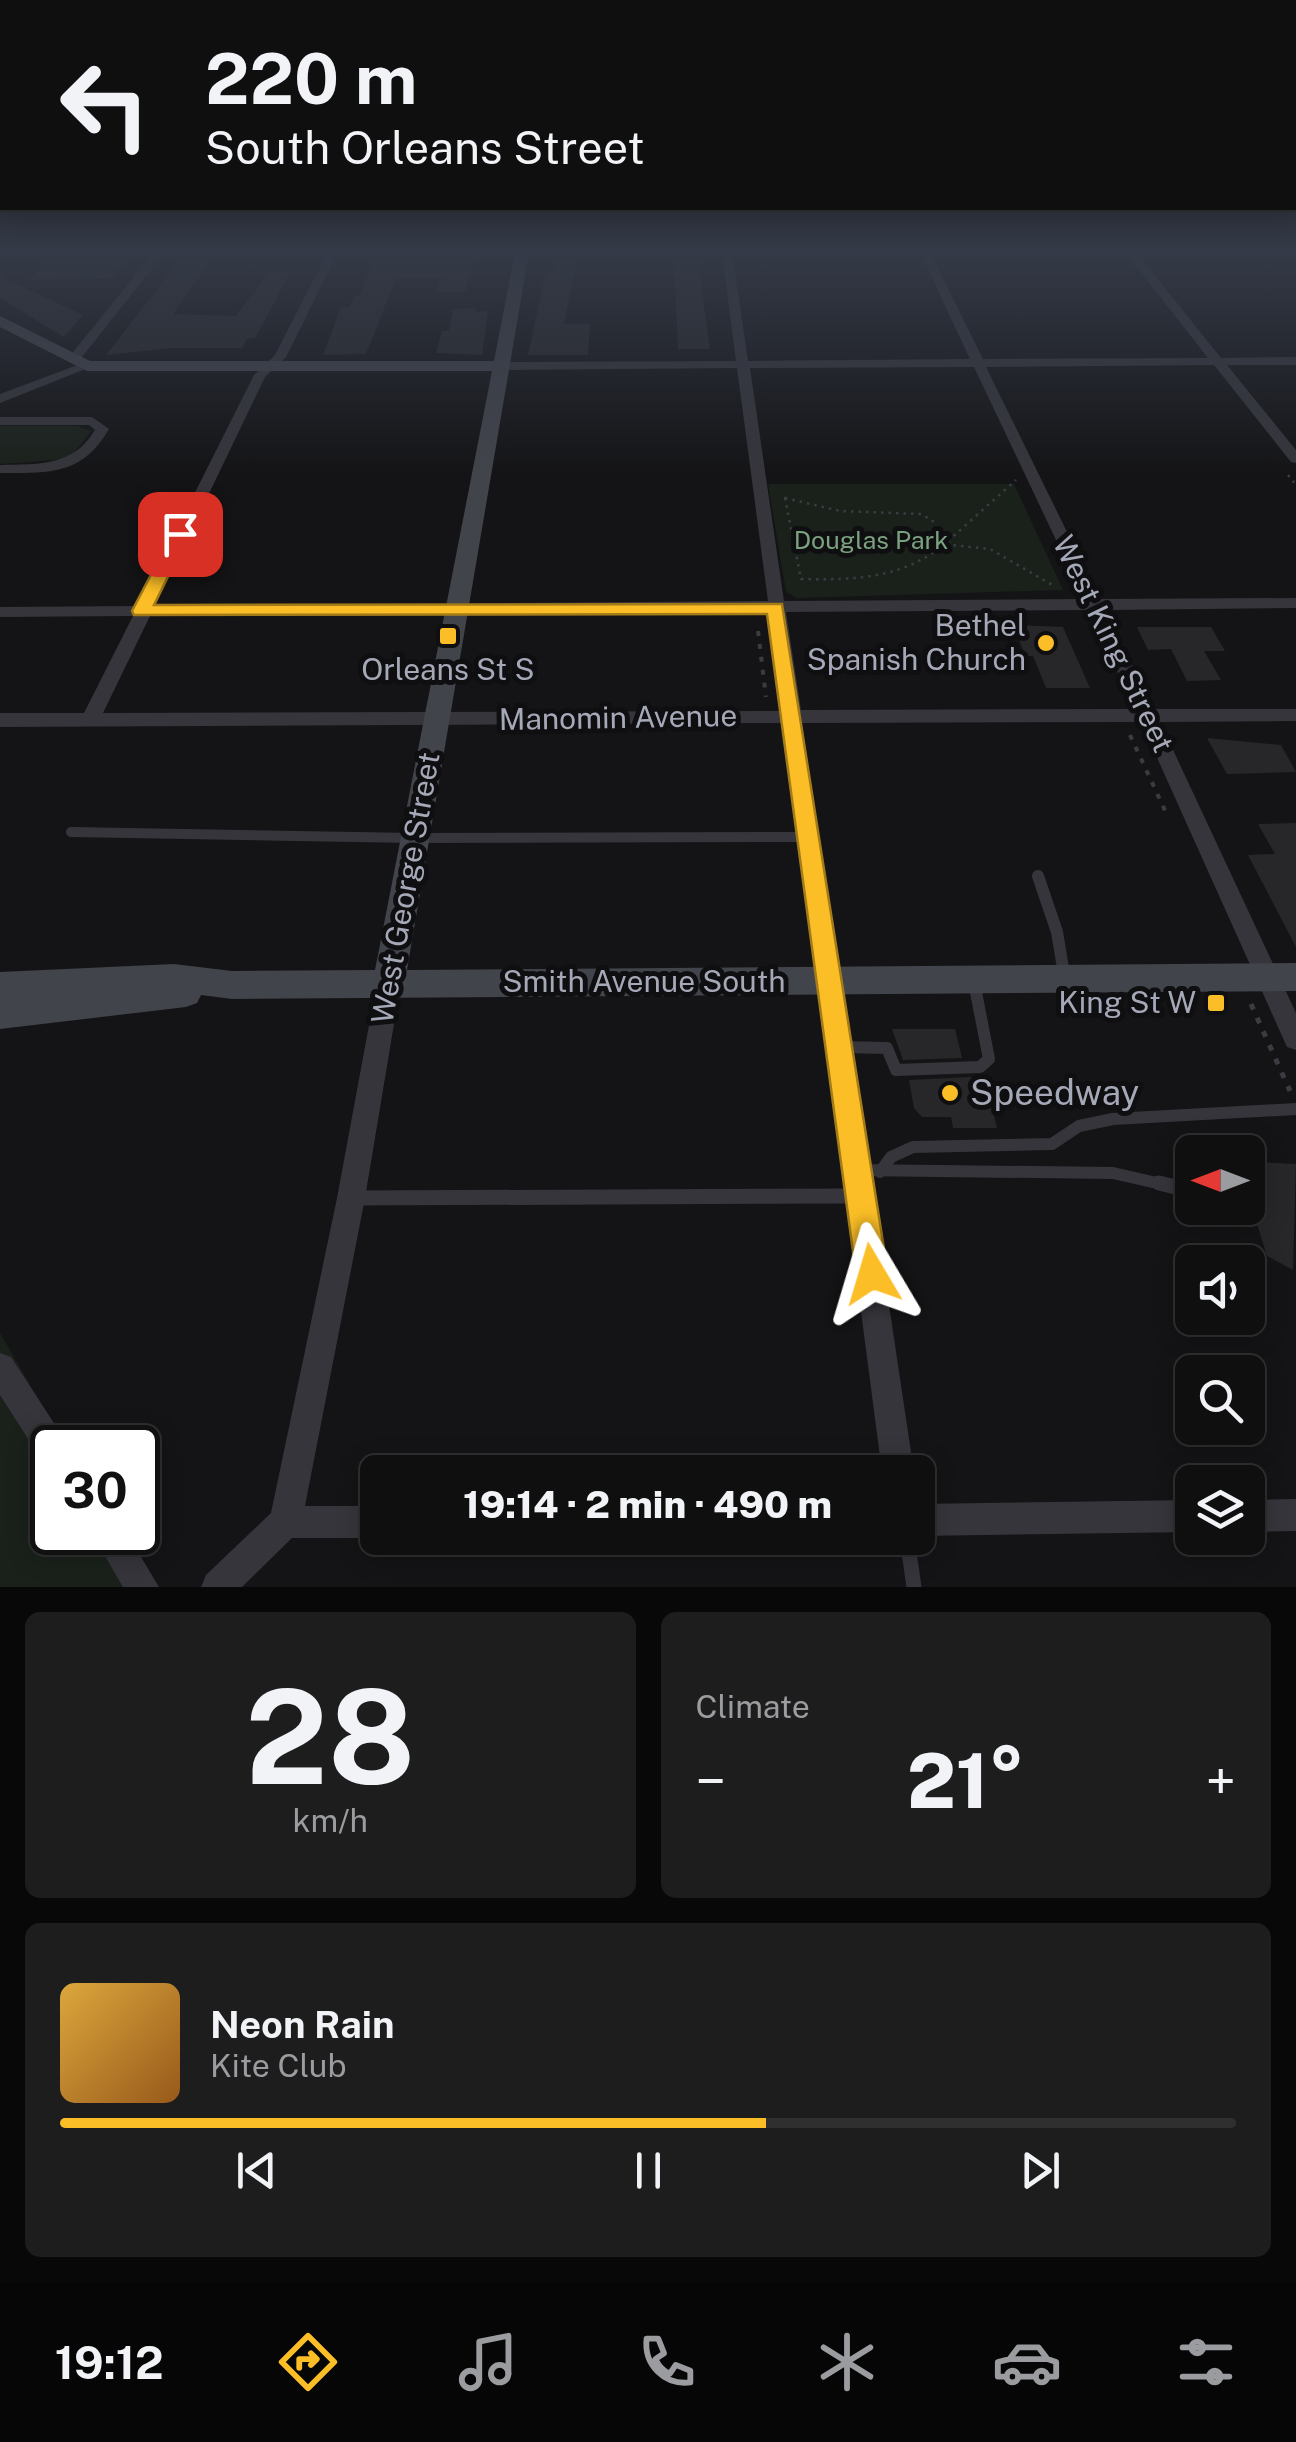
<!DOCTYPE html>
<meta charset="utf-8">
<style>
body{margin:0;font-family:"Public Sans",sans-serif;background:#1d1d1e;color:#f1f3f6;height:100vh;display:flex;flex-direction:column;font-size:38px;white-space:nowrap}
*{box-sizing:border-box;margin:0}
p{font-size:32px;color:#9b9c9f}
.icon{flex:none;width:55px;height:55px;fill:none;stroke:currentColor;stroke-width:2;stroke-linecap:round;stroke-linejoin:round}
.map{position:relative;height:1587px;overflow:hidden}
.panel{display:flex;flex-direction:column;gap:25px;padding:25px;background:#080809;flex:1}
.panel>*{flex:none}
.guide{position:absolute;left:0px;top:0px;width:1298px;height:210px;box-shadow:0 5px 25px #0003,0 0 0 2px #2f2f30;background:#0f0f10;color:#f1f3f6;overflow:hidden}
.needle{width:65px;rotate:270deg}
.tools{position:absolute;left:1175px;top:1135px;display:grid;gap:20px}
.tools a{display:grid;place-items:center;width:90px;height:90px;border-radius:15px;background:#0f0f10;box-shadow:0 5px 25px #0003,0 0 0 2px #2f2f30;font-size:50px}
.speed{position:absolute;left:30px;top:1425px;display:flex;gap:20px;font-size:50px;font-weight:700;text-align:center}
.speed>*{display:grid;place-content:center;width:130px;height:130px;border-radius:50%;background:#0f0f10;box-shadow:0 5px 25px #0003,0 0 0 2px #2f2f30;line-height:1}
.speed .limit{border:5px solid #111;border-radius:15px;background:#fff;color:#111}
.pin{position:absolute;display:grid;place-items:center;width:85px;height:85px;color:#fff;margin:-42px;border-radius:20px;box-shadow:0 5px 15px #0006}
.me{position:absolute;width:110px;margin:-55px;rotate:353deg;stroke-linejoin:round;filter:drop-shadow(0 0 8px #0008)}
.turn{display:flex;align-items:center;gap:35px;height:210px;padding:0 40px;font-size:45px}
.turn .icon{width:130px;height:130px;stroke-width:2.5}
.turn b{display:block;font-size:70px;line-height:85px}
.big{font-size:75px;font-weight:800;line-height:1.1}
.panel .widget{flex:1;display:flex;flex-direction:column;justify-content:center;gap:15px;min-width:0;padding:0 35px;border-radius:15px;background:#1d1d1e}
.panel .dial{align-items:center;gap:0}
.dial b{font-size:130px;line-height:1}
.song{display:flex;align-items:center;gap:30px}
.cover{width:120px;height:120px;border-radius:15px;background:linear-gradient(135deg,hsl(40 70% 55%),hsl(30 70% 35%))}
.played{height:10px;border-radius:5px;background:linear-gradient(90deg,#fbbe26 60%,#2f2f30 60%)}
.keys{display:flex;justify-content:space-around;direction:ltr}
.heat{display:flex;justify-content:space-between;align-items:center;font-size:55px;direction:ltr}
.panel .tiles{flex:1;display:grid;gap:25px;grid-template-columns:1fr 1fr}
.widget:last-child{grid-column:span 2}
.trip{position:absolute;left:360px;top:1455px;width:575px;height:100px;border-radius:15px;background:#0f0f10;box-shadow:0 5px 25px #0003,0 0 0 2px #2f2f30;font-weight:800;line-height:100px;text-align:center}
.dock{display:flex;height:160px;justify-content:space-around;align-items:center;background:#060606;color:#9b9c9f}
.dock .icon{width:70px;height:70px}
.dock .active{color:#fbbe26}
.dock b{font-size:45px;color:#f1f3f6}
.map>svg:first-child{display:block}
.green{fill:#1a211b}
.building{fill:#27272a}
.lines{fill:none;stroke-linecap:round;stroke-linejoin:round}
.path-far2{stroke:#3a3c42;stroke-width:2.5;stroke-dasharray:2.5 5;stroke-linecap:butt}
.path-far1{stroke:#3a3c42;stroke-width:4;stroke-dasharray:5 8;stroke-linecap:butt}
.path{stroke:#3a3c42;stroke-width:5;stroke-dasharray:6 9;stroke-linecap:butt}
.lane-far2{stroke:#35353b;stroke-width:10}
.lane-far1{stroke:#35353b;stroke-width:12}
.lane{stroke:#35353b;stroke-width:15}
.street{fill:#35353b;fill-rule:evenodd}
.secondary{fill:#42444b;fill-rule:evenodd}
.route{fill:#fbbe26;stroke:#a37c19;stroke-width:2.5}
.poi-dot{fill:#fbbe26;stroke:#0f0f11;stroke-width:4}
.labels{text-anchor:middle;stroke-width:10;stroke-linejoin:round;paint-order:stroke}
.far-park-label{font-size:25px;fill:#7ba37f;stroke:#0f0f11}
.poi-label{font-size:30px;fill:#a5a9b7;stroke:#0f0f11;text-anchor:end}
.street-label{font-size:30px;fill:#a5a9b7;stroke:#0f0f11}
.near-poi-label{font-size:35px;fill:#a5a9b7;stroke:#0f0f11;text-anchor:start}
</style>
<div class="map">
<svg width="1296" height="1587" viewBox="0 0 1296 1587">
<rect width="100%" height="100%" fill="#141416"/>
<!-- green -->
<g class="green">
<polygon points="0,426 77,426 91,431 69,459 0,464"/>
<polygon points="768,484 1014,484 1063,590 797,598 786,592"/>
<polygon points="0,1333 66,1447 52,1448 52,1532 114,1533 146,1587 0,1587"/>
</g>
<!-- building -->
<g class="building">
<polygon points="475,252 465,292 437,292 441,278 396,278 366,354 323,355 341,307 349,307 355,295 360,295 374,259 409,259 411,253"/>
<polygon points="127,260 110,279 29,280 46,261"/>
<polygon points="674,261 698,261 710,349 678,349"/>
<polygon points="557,262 576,262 564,324 590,324 588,355 528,355 546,271 556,269"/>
<polygon points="178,263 209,263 173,314 236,316 271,270 292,270 255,338 247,339 242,348 171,348 106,355"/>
<polygon points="0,276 83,315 64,337 0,298"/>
<polygon points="476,308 475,312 488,311 482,355 436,353 442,331 449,331 453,309"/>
<polygon points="1014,625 1063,627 1090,688 1046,688 1033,656 1025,656"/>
<polygon points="1137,627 1211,627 1225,651 1204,651 1221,680 1187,681 1171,649 1148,650"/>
<polygon points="1207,738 1281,745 1296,772 1227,774"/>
<polygon points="1296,823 1296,947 1248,855 1275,854 1258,824"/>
<polygon points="892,1029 955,1029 962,1058 903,1060"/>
<polygon points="971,1077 986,1082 997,1128 953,1128 951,1117 922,1117 914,1108 909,1080"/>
<polygon points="1256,1162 1296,1164 1293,1270 1267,1256 1255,1218 1263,1205 1250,1195"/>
</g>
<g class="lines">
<!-- path-far2 -->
<g class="path-far2">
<polyline points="1288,475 1296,485"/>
<path d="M785 498 840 511 920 514 932 520 948 541C905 579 856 580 801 579Z"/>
<polyline points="948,541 951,545 990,549 1054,586"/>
<polyline points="948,541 1016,480"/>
</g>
<!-- path-far1 -->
<g class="path-far1">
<polyline points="758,631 766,697"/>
<polyline points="1130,735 1168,817"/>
</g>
<!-- path -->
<polyline class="path" points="1251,1004 1290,1091"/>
<!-- lane-far2 -->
<polyline class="lane-far2" points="71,832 413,838 808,837"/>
<!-- lane-far1 -->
<g class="lane-far1">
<polyline points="1038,876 1057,932 1064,974"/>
<polyline points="841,1047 887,1048 896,1070 980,1067 989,1059 974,982"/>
<polyline points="858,1170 1113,1173 1170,1186"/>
<polyline points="880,1172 891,1157 913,1147 1052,1144 1079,1126 1113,1119 1296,1109"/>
</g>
<!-- lane -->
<g class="lane">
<polyline points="1159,1183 1192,1191"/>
<polyline points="352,1198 855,1196"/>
<polyline points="1248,1206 1252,1207"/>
<polyline points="907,1538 914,1587"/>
</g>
<!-- street -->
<g class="street">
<polygon points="0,252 98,252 93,255 0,256"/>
<polygon points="154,252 165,252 78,362 70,362 70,356"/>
<polygon points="214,252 242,252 237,255"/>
<path d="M328 252H338L286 357 265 377 155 606 768 601 737 368 502 370 496 366 502 362 736 361 722 252H732L748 361 970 359 920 252H930L983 359 1208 358 1125 252H1136L1221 358 1296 357V365H1227L1296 450V463L1291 462 1214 365 986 367 1100 599 1296 598V608L1105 610 1154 709H1296V721L1160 722 1296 1013V1050L1287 1047 1141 722 802 723 914 1472H882L784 723 0 727V713H84L133 616 0 617V607L138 606 254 375 275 355ZM974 367 1084 599 784 601 750 368ZM1088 610 1135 709 801 710 786 612ZM769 612 782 711 103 713 150 616Z"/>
<polygon points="83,363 93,366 0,403 0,394"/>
<path d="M0 417H92L109 429C82 476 48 473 0 473V465C38 464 73 467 95 430L89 425H0Z"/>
<polygon points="389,972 397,975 401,982 365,1198 305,1506 378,1506 380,1538 292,1538 242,1587 201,1587 206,1575 271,1513 337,1198 377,982 381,975"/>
<polygon points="0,1353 11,1357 63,1437 67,1448 52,1448 52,1463 41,1459 0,1395"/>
<polygon points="1296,1499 1296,1531 1248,1532 1248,1500"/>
<polygon points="1192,1500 1192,1532 918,1536 918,1504"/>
<polygon points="91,1532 126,1532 159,1587 123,1587"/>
</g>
<!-- secondary -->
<polygon class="secondary" points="515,252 529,252 407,970 1296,963 1296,991 232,999 201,995 197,1003 186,1007 0,1029 0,972 174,964 232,971 375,970 492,371 87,371 0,327 0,316 90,361 494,361"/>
</g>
<!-- sky -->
<linearGradient id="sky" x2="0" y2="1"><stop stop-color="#0b0b0c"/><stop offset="0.53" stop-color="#343a47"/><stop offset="1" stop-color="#343a47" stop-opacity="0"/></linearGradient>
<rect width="1296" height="475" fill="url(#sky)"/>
<!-- route -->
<polygon class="route" points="174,531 189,534 154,605 782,604 888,1274 883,1286 872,1291 860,1286 856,1274 767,614 134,615 132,611"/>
<!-- markers -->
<g class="poi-dot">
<rect x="438" y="626" width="20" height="20" rx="5"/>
<circle cx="1046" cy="643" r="10"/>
<rect x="1206" y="993" width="20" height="20" rx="5"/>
<circle cx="950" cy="1093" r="10"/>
</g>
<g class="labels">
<!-- far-park labels -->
<g class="far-park-label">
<text x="871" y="549">Douglas Park</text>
</g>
<!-- poi labels -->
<g class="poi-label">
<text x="1026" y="636">Bethel<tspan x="1026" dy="34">Spanish Church</tspan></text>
<text x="448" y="680" text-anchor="middle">Orleans St S</text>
<text x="1196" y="1013">King St W</text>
</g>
<!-- street labels -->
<g class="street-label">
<text transform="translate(1113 644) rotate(64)" y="10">West King Street</text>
<text transform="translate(618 718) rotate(-1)" y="10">Manomin Avenue</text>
<text transform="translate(406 888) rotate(-80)" y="10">West George Street</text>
<text x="644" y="992">Smith Avenue South</text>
</g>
<!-- near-poi labels -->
<g class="near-poi-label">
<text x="970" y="1105">Speedway</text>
</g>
</g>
</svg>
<div class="tools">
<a><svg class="needle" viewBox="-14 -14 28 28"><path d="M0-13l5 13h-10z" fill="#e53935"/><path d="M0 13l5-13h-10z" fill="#9b9c9f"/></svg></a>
<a><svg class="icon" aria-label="sound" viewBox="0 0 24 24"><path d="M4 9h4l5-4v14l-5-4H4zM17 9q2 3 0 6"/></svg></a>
<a><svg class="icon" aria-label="search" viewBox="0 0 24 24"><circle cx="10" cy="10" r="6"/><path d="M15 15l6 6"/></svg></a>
<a><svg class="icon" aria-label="layers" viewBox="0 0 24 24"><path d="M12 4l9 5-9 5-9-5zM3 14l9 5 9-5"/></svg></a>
</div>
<div class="speed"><div class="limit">30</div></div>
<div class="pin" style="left:180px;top:534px;background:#d93025"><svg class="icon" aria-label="arrive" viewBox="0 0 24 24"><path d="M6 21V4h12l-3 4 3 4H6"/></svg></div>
<svg class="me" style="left:872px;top:1274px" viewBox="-20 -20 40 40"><path d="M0-17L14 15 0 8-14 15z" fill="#fbbe26" stroke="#fff" stroke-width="4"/></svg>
<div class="trip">19:14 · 2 min · 490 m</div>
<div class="guide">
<div class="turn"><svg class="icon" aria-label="left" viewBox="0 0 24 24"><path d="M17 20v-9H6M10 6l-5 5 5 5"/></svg><div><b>220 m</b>South Orleans Street</div></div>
</div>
</div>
<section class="panel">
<div class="tiles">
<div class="widget dial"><b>28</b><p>km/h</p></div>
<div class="widget"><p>Climate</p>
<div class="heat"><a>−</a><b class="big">21°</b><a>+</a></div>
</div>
<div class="widget">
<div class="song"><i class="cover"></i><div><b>Neon Rain</b><p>Kite Club</p></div></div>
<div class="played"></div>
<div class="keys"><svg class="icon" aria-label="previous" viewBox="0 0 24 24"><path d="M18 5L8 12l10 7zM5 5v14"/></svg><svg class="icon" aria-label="pause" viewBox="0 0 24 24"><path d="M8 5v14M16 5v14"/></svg><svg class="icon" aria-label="next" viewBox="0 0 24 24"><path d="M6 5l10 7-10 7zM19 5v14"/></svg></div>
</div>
</div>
</section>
<nav class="dock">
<b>19:12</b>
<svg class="icon active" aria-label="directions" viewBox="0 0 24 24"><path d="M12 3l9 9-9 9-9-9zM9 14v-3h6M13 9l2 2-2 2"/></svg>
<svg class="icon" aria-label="music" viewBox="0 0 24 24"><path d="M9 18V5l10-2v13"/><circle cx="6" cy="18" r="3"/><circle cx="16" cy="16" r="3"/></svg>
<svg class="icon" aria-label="phone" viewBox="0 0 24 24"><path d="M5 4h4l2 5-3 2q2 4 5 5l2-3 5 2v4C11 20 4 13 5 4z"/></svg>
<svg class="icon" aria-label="climate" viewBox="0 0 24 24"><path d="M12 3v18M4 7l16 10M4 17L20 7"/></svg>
<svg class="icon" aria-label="car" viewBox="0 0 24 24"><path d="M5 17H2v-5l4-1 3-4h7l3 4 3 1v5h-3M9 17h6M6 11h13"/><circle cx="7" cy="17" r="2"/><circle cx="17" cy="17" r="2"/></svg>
<svg class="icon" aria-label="filters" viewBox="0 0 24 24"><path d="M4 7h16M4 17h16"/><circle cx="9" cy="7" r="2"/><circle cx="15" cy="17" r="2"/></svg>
</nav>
